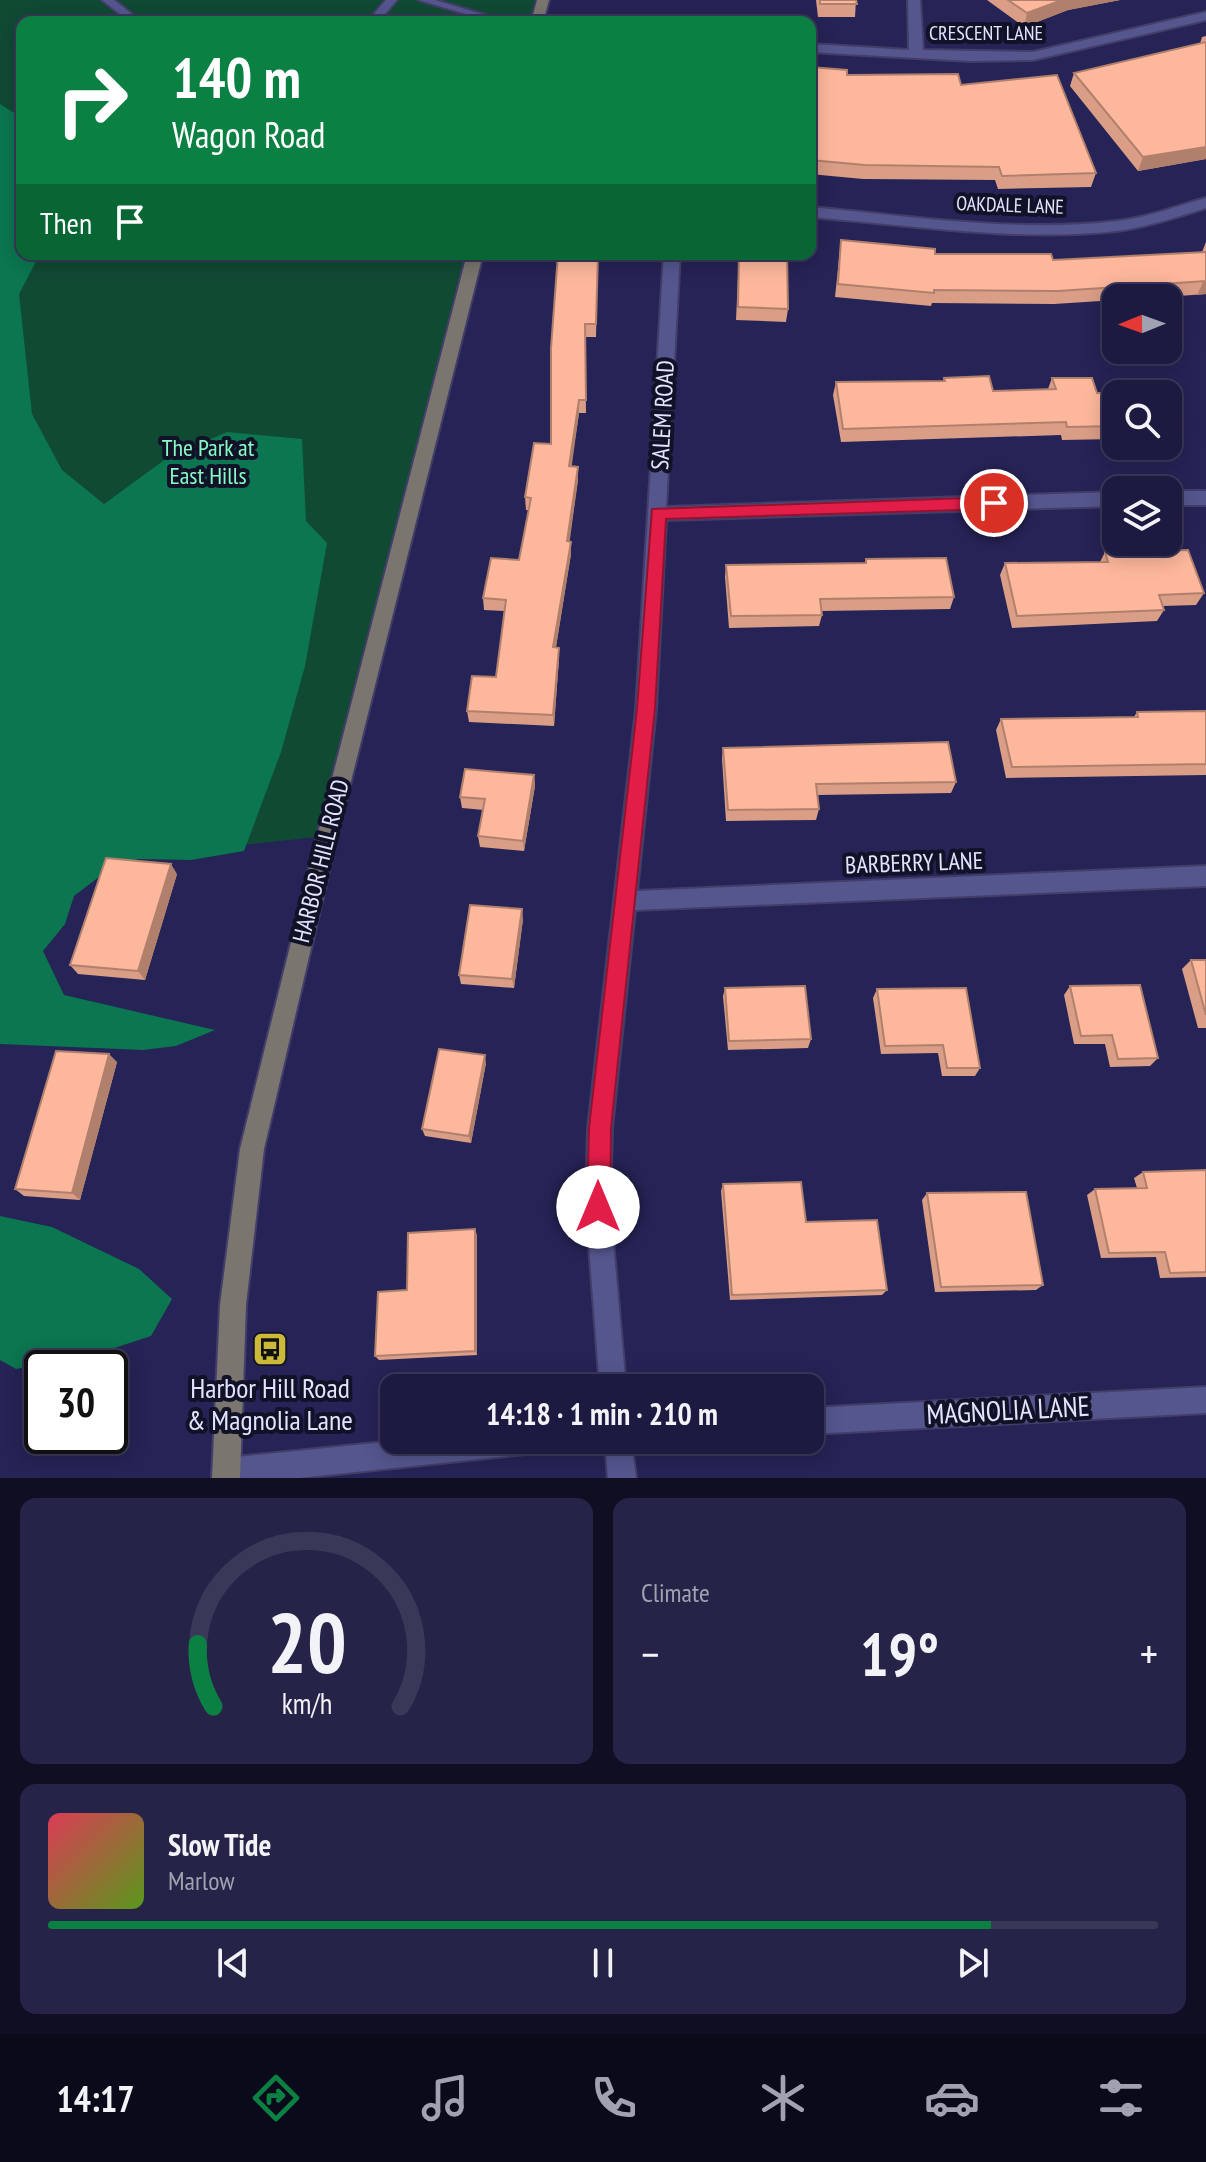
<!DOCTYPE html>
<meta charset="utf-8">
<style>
body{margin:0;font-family:"PT Sans Narrow",sans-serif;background:#252347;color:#f1f3f6;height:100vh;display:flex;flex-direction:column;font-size:30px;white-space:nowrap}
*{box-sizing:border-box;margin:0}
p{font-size:26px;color:#a0a1b1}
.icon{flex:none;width:44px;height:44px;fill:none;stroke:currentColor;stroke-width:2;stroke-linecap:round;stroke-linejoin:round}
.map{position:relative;height:1478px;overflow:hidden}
.details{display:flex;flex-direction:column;gap:20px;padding:20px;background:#0f0e23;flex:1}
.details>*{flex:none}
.banner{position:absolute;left:16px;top:16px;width:800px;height:244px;border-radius:16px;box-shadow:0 4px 20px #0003,0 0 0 2px #3a3859;background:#0b8043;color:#fff;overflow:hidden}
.needle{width:52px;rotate:269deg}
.controls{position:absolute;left:1102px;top:284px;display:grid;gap:16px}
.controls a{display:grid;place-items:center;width:80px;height:80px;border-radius:16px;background:#1c1a40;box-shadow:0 4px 20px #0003,0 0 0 2px #3a3859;font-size:40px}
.speed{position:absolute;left:24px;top:1350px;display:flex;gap:16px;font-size:40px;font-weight:700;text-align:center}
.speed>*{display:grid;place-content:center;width:104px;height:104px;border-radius:50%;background:#1c1a40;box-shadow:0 4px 20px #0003,0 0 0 2px #3a3859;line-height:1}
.speed .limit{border:4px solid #111;border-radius:12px;background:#fff;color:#111}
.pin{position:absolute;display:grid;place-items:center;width:68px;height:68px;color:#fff;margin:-34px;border:4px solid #fff;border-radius:50%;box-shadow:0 2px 8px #0007}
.me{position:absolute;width:88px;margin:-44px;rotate:0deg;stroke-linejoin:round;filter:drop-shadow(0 0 6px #0008)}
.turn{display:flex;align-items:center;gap:28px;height:168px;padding:0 24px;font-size:36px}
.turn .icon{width:104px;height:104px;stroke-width:2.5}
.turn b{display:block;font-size:56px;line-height:68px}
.then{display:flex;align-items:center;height:76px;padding:0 24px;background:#0003;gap:16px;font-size:30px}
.big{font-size:60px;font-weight:700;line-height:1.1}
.details .widget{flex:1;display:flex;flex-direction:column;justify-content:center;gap:12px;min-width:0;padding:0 28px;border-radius:16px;background:#252347}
.details .dial{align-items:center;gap:0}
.dial svg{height:208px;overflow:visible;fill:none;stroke:#3a3859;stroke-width:7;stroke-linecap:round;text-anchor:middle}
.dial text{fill:#f1f3f6;stroke:none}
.song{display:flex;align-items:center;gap:24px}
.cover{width:96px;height:96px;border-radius:12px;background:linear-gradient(135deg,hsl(350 70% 55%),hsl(90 70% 35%))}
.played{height:8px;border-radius:4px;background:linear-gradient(90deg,#0b8043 85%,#3a3859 85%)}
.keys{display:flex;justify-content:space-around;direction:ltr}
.heat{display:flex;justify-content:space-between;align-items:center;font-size:44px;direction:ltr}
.details .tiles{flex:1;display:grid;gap:20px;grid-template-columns:1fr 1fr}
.widget:last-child{grid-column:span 2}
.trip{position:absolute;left:380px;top:1374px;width:444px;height:80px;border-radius:16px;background:#1c1a40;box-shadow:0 4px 20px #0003,0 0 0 2px #3a3859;font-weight:700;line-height:80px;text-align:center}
.dock{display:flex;height:128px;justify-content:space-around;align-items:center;background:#0b0a1a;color:#a0a1b1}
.dock .icon{width:56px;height:56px}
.dock .active{color:#0b8043}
.dock b{font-size:36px;color:#f1f3f6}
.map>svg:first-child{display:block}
.green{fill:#104a33}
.forest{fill:#0b7650}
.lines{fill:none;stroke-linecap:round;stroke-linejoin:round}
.lane-casing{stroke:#433d69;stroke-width:4}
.street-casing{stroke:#433d69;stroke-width:4}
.secondary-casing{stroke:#433d69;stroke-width:4}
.lane{fill:#55568e;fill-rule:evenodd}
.street{fill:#55568e;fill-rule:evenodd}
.secondary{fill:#7a756e;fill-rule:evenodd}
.wall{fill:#da9d86}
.shaded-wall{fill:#b1806d}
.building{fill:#fdb79c;stroke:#b1806d;stroke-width:2}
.route{fill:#e11d48;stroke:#92132f;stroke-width:2}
.labels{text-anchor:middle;stroke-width:8;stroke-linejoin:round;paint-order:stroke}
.far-street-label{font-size:20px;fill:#e2e4fe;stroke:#111127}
.street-label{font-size:24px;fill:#e2e4fe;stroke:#111127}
.park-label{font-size:24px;fill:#87fbc4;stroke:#111127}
.near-poi-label{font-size:28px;fill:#e2e4fe;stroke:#111127}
.near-street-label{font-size:28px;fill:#e2e4fe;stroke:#111127}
</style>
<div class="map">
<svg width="1206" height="1478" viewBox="0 0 1206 1478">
<rect width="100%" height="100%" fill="#262356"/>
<!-- green -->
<polygon class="green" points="0,0 543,0 537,22 22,22 22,254 475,254 326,836 0,871"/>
<!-- forest -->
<g class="forest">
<polygon points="0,104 22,118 22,254 40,254 19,294 32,414 62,470 104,504 167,458 227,432 302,439 306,521 327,543 305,666 281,752 244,851 191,860 138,859 116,864 74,896 65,924 43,951 64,995 215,1030 176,1046 143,1050 0,1044"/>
<polygon points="0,1216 52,1227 139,1269 172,1299 151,1336 99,1353 16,1369 0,1360"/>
</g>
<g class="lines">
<!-- lane casing -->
<g class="lane-casing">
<g id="lane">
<polygon points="102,0 114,0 142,22 130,22"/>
<polygon points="386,0 397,0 378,22 367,22"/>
<polygon points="419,0 435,0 509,22 492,22"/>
</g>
</g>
<!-- street casing -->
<g class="street-casing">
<g id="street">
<polygon points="908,0 920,0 923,50 1033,52 1206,12 1206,20 1033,60 970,61 810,52 810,44 909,50"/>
<path d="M1206 198V208C1177 217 1147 227 1117 231 1015 242 911 225 810 217V207C911 216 1015 233 1117 221 1147 218 1176 206 1206 198Z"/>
<polygon points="664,254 680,254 666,507 1116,492 1116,506 666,520 656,709 637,891 1206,866 1206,886 635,910 612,1128 610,1207 626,1388 600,1388 586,1207 588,1128 636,709"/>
<rect x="1168" y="491" width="38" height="14"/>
<polygon points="1206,1387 1206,1413 810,1434 810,1408"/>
<polygon points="405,1440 548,1440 545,1450 535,1453 299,1478 215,1478 212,1472 216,1462 226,1458"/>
<polygon points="605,1440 631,1440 636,1478 608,1478"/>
</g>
</g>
<!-- secondary casing -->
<g class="secondary-casing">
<g id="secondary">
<polygon points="537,0 549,0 543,22 531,22"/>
<polygon points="467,254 483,254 337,837 264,1149 246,1305 240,1478 212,1478 220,1305 240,1149 317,837"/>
</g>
</g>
<!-- lane -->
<use href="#lane" class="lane"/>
<!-- street -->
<use href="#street" class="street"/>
<!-- secondary -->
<use href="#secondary" class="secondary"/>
</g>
<!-- wall -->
<g class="wall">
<polygon points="816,0 856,0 855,17 818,17"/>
<polygon points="987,0 1120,0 1068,10 1024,27"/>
<polygon points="1206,36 1206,159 1138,171 1070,86 1074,73 1200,44 1202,37"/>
<polygon points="810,67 847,75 961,85 1096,173 1091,187 998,189 995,180 863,179 810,174"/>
<polygon points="841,240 935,254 1053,260 1202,252 1206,242 1206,294 1152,298 1116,298 1116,300 1054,304 932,303 931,306 835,297"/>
<polygon points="598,254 596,337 585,337 586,413 579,413 571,466 578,480 569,541 571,554 556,647 559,659 554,726 469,722 467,711 496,677 504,611 484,610 483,598 519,560 529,510 526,510 525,497 551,444"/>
<polygon points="739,254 788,309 786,322 736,320"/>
<polygon points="944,378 993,391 1048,389 1052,378 1097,393 1116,394 1116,439 1062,440 1061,435 841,442 833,395 836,382 943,381"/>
<polygon points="1105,552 1204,593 1196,605 1163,606 1164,610 1157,621 1012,628 1000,575 1005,563 1100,562"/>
<polygon points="866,559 954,597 950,609 821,611 822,615 819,626 729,628 725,577 726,565 865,563"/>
<polygon points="1206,711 1206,775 1006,778 996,730 1001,719 1134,717 1137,712"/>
<polygon points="723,748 956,782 951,793 818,795 819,809 816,820 726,821 722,759"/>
<polygon points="534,775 535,786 524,851 480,847 478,836 484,810 462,808 460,797"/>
<polygon points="177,874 145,980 78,974 70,965"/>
<polygon points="523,919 514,988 461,984 459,975"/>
<polygon points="1191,960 1206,960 1206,1028 1198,1028 1182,969"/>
<polygon points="1070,986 1158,1058 1150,1066 1110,1067 1105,1044 1074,1044 1064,995"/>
<polygon points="725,988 811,1039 808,1048 728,1050 723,996"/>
<polygon points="877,989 980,1068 975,1076 942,1076 938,1053 881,1054 873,998"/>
<polygon points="117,1062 80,1200 24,1196 15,1189"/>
<polygon points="486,1063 471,1143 425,1136 422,1129"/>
<polygon points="1206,1170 1206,1277 1160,1278 1156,1257 1101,1258 1087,1195 1095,1189 1137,1188 1134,1178 1143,1172"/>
<polygon points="723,1184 806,1222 887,1290 882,1295 730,1300 721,1191"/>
<polygon points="927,1193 1043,1285 1036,1290 935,1292 922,1200"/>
<polygon points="477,1235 477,1355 379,1360 375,1356 407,1290"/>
</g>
<!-- shaded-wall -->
<g class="shaded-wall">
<polygon points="1062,0 1120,0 1068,10 1024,27 1027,13"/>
<polygon points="1206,147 1206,159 1138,171 1143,157"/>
<polygon points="1206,281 1206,294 1197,295 1203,282"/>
<polygon points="579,400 579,413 570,479 569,466"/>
<polygon points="578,467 578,480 568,554 567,541"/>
<polygon points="571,542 571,554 554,659 553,647"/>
<polygon points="559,648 559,659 554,726 553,715"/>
<polygon points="534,775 535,786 524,851 523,841"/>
<polygon points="171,864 177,874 145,980 138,971"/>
<polygon points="522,909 523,919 514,988 512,979"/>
<polygon points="109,1054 117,1062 80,1200 72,1193"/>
<polygon points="485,1055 486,1063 471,1143 469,1136"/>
<polygon points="475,1229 477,1235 477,1355 475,1351"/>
</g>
<!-- building -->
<g class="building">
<polygon points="820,0 856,0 857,4 820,4"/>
<polygon points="1008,0 1062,0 1027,13"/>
<polygon points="1206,42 1206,147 1143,157 1074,73"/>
<polygon points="810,67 847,70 847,75 958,74 961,85 1057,75 1096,173 1002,176 999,167 865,165 810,160"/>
<polygon points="841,240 935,249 935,254 1051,254 1053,260 1206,252 1206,281 1058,291 934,290 934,293 838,284"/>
<polygon points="558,254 598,254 596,324 585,324 586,400 579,400 569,466 578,467 567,541 571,542 553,647 559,648 553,715 467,711 472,676 496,677 506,600 483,598 491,558 519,560 531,498 525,497 534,443 551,444 551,348"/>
<polygon points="739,254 787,255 788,309 738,307"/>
<polygon points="989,376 993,391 1056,389 1052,378 1092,378 1097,393 1130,393 1131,394 1116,394 1116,426 1067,427 1066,422 843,429 836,382 945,381 944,378"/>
<polygon points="1188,550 1204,593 1159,595 1164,610 1017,616 1005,563 1108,562 1105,552"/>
<polygon points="946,558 954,597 820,599 822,615 731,616 726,565 866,563 866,559"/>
<polygon points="1206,711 1206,764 1012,767 1001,719 1138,717 1137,712"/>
<polygon points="948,742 956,782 816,784 819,809 728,810 723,748"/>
<polygon points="465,769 534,775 523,841 478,836 485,799 460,797"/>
<polygon points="106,858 171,864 138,971 70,965"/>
<polygon points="470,905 522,909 512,979 459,975"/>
<polygon points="1191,960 1206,960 1206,1015"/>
<polygon points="1140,985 1158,1058 1118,1059 1112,1035 1081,1036 1070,986"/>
<polygon points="805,986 811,1039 729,1041 725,988"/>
<polygon points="966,988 980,1068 947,1068 943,1045 885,1046 877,989"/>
<polygon points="439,1049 485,1055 469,1136 422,1129"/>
<polygon points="56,1051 109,1054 72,1193 15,1189"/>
<polygon points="1206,1170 1206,1272 1170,1273 1165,1252 1109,1253 1095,1189 1147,1188 1143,1172"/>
<polygon points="801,1182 806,1222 877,1220 887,1290 732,1295 723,1184"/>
<polygon points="1026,1192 1043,1285 941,1287 927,1193"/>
<polygon points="475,1229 475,1351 375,1356 378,1292 407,1290 408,1233"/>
</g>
<!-- route -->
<polygon class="route" points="994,497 1002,503 994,509 666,519 655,709 611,1128 610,1207 606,1215 598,1219 590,1215 587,1207 589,1128 637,709 652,509"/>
<!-- icons -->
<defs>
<g id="bus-square" transform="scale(1.8)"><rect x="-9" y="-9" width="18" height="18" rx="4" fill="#cbba39" stroke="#111127"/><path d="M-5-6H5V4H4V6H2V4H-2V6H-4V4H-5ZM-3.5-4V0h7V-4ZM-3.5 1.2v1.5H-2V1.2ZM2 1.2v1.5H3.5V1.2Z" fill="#111"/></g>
</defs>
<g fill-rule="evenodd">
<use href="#bus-square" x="270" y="1349"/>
</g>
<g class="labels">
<!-- far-street labels -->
<g class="far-street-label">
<text x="986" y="40">CRESCENT LANE</text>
<text transform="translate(1010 205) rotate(2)" y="7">OAKDALE LANE</text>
</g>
<!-- street labels -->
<g class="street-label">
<text transform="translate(663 415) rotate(-87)" y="8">SALEM ROAD</text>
<text transform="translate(321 861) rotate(-76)" y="8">HARBOR HILL ROAD</text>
<text transform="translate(914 863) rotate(-2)" y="8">BARBERRY LANE</text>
</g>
<!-- park labels -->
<g class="park-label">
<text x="208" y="456">The Park at<tspan x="208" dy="28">East Hills</tspan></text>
</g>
<!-- near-poi labels -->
<g class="near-poi-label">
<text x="270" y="1398">Harbor Hill Road<tspan x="270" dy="32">&amp; Magnolia Lane</tspan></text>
</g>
<!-- near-street labels -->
<g class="near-street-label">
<text transform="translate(1008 1410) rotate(-3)" y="10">MAGNOLIA LANE</text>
</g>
</g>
</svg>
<div class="controls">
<a><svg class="needle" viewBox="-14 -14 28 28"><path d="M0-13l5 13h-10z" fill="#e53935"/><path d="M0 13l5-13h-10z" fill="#a0a1b1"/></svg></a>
<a><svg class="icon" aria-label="search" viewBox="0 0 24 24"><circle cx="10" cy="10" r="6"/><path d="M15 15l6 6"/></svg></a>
<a><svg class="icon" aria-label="layers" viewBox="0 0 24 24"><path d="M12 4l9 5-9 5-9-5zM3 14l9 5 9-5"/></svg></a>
</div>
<div class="speed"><div class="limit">30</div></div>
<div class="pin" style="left:994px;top:503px;background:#d93025"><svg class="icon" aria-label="arrive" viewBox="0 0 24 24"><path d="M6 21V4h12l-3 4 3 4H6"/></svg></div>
<svg class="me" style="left:598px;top:1207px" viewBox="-20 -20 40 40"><circle r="19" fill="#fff"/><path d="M0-13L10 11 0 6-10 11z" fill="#e11d48"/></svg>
<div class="trip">14:18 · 1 min · 210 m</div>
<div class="banner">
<div class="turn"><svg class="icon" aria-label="right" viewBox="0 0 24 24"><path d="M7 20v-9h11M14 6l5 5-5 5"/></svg><div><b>140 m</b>Wagon Road</div></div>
<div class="then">Then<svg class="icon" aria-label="arrive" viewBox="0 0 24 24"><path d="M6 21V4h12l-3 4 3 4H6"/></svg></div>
</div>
</div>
<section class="details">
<div class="tiles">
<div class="widget dial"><svg viewBox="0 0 100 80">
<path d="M14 69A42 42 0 1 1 86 69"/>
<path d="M14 69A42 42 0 0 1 8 45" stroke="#0b8043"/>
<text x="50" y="56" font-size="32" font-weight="700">20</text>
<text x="50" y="72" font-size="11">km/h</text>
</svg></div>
<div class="widget"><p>Climate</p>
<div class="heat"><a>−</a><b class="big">19°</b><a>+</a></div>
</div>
<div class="widget">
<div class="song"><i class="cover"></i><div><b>Slow Tide</b><p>Marlow</p></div></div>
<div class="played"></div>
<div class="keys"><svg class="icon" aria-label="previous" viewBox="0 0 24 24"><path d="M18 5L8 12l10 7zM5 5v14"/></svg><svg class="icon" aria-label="pause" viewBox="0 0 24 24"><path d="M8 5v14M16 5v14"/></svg><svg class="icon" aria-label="next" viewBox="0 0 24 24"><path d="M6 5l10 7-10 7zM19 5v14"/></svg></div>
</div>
</div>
</section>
<nav class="dock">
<b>14:17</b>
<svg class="icon active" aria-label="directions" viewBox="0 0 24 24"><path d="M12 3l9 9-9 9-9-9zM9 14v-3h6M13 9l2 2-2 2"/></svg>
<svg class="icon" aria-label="music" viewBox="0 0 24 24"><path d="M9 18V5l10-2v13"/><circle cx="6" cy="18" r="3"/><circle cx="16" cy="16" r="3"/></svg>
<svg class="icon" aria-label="phone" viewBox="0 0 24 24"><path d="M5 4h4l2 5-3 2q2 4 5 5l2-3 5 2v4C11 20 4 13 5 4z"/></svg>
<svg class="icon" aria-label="climate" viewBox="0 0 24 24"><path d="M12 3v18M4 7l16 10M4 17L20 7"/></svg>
<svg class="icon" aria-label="car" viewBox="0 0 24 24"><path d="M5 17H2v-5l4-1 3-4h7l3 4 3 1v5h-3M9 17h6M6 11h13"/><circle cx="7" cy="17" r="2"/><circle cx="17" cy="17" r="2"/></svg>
<svg class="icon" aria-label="filters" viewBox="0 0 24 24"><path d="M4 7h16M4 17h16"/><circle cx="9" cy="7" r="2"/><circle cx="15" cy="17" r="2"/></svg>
</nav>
